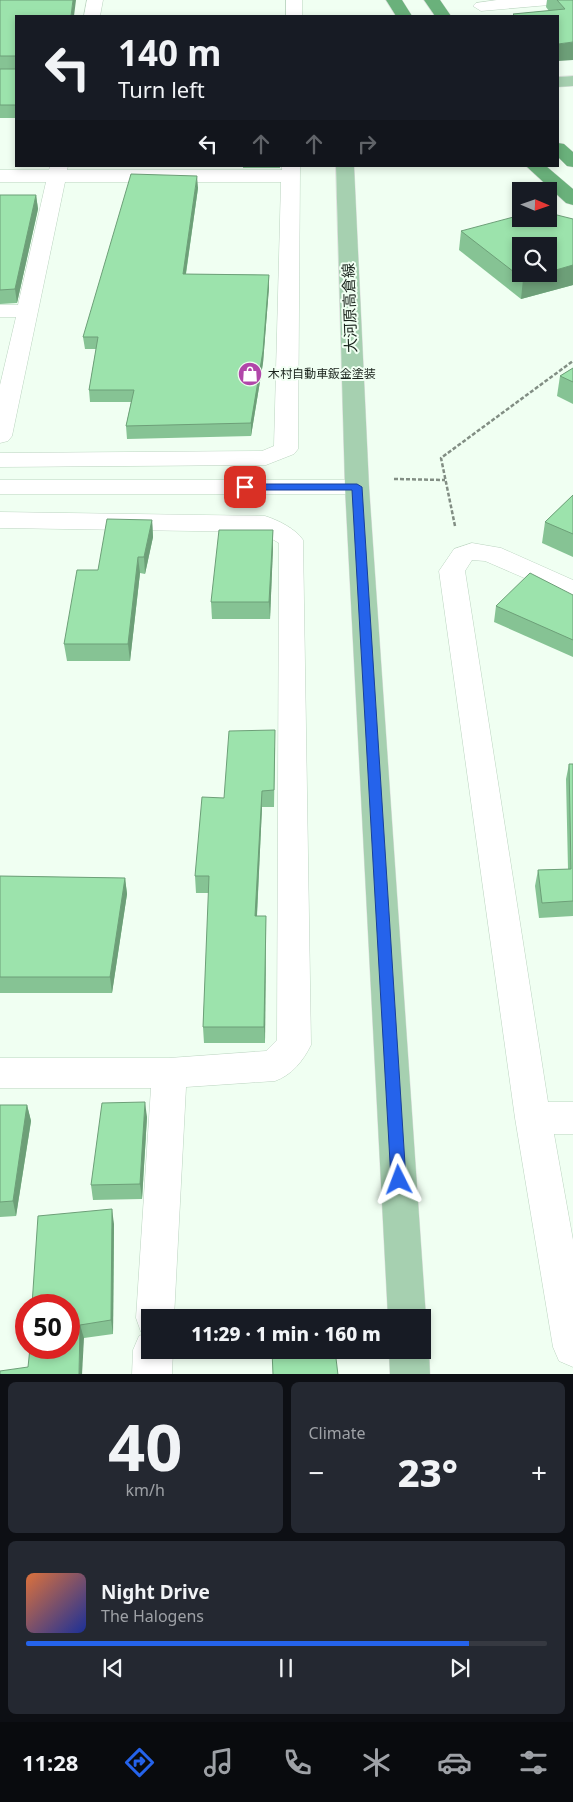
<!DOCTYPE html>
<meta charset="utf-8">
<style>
body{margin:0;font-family:"Noto Sans","Noto Sans JP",sans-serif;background:#242831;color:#f1f3f6;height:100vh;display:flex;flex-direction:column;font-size:19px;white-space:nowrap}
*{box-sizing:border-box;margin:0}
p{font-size:16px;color:#9ea1a6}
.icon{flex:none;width:28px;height:28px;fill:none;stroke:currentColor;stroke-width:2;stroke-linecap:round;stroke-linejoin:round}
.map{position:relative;height:1374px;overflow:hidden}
.side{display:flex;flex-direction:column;gap:8px;padding:8px;background:#0d0f14;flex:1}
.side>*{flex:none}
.guide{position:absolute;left:15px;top:15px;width:544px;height:152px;border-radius:0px;box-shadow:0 2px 8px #0003;background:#171b24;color:#f1f3f6;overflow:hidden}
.needle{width:32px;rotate:92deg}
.controls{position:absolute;left:512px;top:182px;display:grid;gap:10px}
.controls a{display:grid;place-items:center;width:45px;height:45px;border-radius:0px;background:#171b24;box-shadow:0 2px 8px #0003;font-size:25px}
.speed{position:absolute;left:15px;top:1294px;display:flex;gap:10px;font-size:25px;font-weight:700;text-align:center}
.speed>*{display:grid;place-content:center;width:65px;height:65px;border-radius:50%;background:#171b24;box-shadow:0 2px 8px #0003;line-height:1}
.speed .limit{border:8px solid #d22;background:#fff;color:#111}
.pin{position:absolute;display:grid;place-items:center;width:42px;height:42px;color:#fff;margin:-21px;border-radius:10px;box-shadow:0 2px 8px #0006}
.me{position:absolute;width:55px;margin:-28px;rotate:357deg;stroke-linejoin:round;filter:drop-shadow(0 0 4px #0008)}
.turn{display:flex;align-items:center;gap:18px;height:105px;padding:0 20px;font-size:22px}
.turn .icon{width:65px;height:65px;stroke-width:2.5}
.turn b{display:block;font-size:35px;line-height:42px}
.lanes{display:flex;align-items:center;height:48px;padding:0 20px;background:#0003;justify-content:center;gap:25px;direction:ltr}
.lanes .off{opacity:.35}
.big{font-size:38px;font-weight:800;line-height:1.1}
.side .widget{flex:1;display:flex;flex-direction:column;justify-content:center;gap:8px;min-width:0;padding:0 18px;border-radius:8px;background:#242831}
.side .dial{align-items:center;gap:0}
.dial b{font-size:65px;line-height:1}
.song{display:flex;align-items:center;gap:15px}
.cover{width:60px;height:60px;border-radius:8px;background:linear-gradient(135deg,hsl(20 70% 55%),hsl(230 70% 35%))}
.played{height:5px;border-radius:2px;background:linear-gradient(90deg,#2563eb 85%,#363941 85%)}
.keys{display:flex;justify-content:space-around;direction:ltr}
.heat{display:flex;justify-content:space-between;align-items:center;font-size:28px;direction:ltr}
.side .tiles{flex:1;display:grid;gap:8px;grid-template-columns:1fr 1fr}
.widget:last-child{grid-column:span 2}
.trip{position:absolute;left:141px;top:1309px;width:290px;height:50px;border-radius:0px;background:#171b24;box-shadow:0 2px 8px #0003;font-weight:800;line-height:50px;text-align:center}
.tab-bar{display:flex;height:80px;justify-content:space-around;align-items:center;background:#090b0e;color:#9ea1a6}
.tab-bar .icon{width:35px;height:35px}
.tab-bar .on{color:#2563eb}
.tab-bar b{font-size:22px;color:#f1f3f6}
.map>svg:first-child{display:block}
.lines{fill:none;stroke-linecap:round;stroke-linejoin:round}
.minor-casing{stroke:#bbd4c0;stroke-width:1}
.major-casing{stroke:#dfe0df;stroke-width:1}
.highway-casing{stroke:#dfe0df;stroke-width:1}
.path{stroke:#828e84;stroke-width:2.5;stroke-dasharray:4 2;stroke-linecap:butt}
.minor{fill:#fff;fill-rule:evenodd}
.major{fill:#a6d0b0;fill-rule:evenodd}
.highway{fill:#6ab17b;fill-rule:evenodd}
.wall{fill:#86c394}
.shaded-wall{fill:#6d9f78}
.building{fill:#9ce3ac;stroke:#6d9f78}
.route{fill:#2563eb;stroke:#184099}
.labels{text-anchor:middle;stroke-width:4;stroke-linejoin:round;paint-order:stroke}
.far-poi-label{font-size:12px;fill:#19221b;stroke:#f0fff2;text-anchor:start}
.street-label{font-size:15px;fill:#19221b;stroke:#f0fff2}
</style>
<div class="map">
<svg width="573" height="1375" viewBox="0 0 573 1375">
<rect width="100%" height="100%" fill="#f0fff2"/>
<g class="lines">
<!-- minor casing -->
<g class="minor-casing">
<g id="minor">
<polygon points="87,0 103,0 100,16 84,16"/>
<rect x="286" y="0" width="16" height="16"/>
<polygon points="497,0 557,0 549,5 481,11 473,6 476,3"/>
<polygon points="50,166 68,166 67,170 282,170 282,166 300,166 298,449 294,454 266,465 0,467 0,453 262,451 274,446 281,182 65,182 12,436 8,441 0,443 0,385 16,317 0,317 0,305 18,305 46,182 0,182 0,170 49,170"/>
<polygon points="0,480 357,480 365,482 369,487 365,492 357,494 0,494"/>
<path d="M0 512 265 516C278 520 296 529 303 540L311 1045C303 1061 292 1075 275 1081L186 1087 174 1318H150V1350H173L172 1375H132L133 1350 139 1336 146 1333 141 1332 136 1318 151 1088H0V1058H169L266 1051 277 1040 279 543 260 532 0 528Z"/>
<polygon points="472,543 501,548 573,580 573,599 485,561 472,560 465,571 548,1102 573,1102 573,1134 554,1134 573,1240 573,1367 559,1361 553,1347 515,1118 439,571 454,549"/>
</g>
</g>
<!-- major casing -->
<g class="major-casing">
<g id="major">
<polygon points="573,76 573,86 558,87 558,77"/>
<polygon points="336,166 354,166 369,487 426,1318 422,1327 422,1318 388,1318 345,487"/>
<polygon points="423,1336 429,1350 430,1375 390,1375 389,1350 422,1350"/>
</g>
</g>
<!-- highway casing -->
<g class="highway-casing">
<g id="highway">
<polygon points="386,0 402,0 412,16 396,16"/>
<polygon points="424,0 440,0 451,16 435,16"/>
<polygon points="558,143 564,144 573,152 573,167 567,166 558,157"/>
<polygon points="526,166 546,166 573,189 573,205 566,203"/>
</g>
</g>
<!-- path -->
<g class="path">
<polyline points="394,479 445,480"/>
<polyline points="455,526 441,458 573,361"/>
</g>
<!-- minor -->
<use href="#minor" class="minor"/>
<!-- major -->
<use href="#major" class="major"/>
<!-- highway -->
<use href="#highway" class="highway"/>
</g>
<!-- wall -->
<g class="wall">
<polygon points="0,0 16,16 16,118 0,118"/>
<polygon points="547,0 573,0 558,16 513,16 513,14 549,11 546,7"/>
<rect x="243" y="166" width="37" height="2"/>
<polygon points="198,188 186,274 269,275 269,287 263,363 251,436 127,439 126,426 131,402 90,402 89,390 96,349 85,349 83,337"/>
<polygon points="0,195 36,195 38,209 17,303 0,304"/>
<polygon points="573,219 573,285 521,299 459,250 461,231"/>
<polygon points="573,368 573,404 557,396 560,376"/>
<polygon points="573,495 573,557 542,543 545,522"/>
<polygon points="152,520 153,537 145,574 140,573 130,661 67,661 64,644 98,570"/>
<polygon points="273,530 273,547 270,619 212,619 211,602"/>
<polygon points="573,595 573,657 494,622 496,606"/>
<polygon points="275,747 274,807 262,807 257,916 266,916 265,1043 204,1043 203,1027 209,893 196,893 195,876"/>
<polygon points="569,764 573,764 573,916 539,918 535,886 538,870 568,869 566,779"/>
<polygon points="0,876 125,878 127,894 112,993 0,993"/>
<polygon points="0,1105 27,1105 31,1121 16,1216 0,1217"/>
<polygon points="147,1117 142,1199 93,1200 91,1185"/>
<polygon points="114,1224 113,1334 84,1338 28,1367"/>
</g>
<!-- shaded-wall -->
<g class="shaded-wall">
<polygon points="73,0 76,0 74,16 71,16"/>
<polygon points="573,42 573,60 558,61 558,44"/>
<polygon points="197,176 198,188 184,286 183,274"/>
<polygon points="36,195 38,209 17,303 15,289"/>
<polygon points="573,265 573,285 521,299 523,279 541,274 549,274 549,272"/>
<polygon points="269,275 269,287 263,363 251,436 251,423"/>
<polygon points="152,520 153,537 145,574 144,557"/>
<polygon points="273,530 273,547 270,619 269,602"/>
<polygon points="138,557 140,573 130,661 128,644"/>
<polygon points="262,791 262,807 256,933 255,916"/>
<polygon points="125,878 127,894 112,993 110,977"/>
<polygon points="266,916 266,932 265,1043 264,1027"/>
<polygon points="145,1102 147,1117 142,1199 140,1184"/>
<polygon points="27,1105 31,1121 16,1216 13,1201"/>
<polygon points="112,1209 114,1224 113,1334 111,1320"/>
<polygon points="80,1325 84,1338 82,1375 79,1375"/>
</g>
<!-- building -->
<g class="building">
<polygon points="0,0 73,0 71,16 16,16 16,105 0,105 0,69 16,69 16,56 0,56"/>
<polygon points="557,0 573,0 573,42 558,44 558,16 515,16 513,14 565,9"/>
<polygon points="131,174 197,176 183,274 269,275 263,351 251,423 126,426 134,390 89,390 98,337 83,337"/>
<polygon points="0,195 36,195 15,289 0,290"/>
<polygon points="521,215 521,219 549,219 549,215 557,215 573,219 573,265 549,272 549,246 521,246 521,274 541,274 523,279 461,231"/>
<polygon points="573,368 573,382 560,376"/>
<polygon points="573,495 573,534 545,522"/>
<polygon points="107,519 152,520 144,557 138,557 128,644 64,644 77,570 98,570"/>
<polygon points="219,530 273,530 269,602 211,602"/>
<polygon points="530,573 573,595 573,640 496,606"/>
<polygon points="275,730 274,790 262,791 255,916 266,916 264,1027 203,1027 209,876 195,876 202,797 224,798 229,731"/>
<polygon points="569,764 573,764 573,901 542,903 538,870 571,869"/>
<polygon points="0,876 125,878 110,977 0,977"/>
<polygon points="145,1102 140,1184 91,1185 102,1103"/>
<polygon points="0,1105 27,1105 13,1201 0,1202"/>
<polygon points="112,1209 111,1320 80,1325 79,1375 0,1375 0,1371 28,1367 30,1348 69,1348 69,1305 32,1305 38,1216"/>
<polygon points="272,1350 335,1350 338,1375 273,1375"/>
</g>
<!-- route -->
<polygon class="route" points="357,484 362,487 406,1180 404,1185 399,1187 393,1185 391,1180 352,490 245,490 240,487 245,484"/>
<!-- icons -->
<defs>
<g id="shop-disc" transform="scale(1.25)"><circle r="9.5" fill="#b147a9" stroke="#f0fff2"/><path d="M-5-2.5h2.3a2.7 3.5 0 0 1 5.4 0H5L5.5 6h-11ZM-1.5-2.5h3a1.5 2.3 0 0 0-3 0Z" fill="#fff"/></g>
</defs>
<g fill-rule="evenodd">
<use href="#shop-disc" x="250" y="374"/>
</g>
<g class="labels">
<!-- far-poi labels -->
<g class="far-poi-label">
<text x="268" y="378">木村自動車鈑金塗装</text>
</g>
<!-- street labels -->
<g class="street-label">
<text transform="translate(350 308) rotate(-92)" y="5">大河原高倉線</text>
</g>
</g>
</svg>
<div class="controls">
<a><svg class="needle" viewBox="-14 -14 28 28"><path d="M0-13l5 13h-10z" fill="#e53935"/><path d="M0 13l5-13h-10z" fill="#9ea1a6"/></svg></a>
<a><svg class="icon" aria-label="search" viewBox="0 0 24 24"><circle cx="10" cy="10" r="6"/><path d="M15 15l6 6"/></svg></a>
</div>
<div class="speed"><div class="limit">50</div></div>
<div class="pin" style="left:245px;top:487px;background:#d93025"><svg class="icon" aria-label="arrive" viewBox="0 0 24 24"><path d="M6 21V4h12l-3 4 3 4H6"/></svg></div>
<svg class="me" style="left:399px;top:1180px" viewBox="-20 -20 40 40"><path d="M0-17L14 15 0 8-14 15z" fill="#2563eb" stroke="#fff" stroke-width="4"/></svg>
<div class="trip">11:29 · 1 min · 160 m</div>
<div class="guide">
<div class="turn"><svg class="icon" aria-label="left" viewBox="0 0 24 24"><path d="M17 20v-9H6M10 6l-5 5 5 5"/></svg><div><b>140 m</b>Turn left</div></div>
<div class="lanes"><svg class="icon" aria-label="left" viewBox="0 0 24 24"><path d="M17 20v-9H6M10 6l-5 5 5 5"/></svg><svg class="icon off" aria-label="ahead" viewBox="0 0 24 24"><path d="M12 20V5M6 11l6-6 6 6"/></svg><svg class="icon off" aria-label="ahead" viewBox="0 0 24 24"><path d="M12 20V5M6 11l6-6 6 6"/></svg><svg class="icon off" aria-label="right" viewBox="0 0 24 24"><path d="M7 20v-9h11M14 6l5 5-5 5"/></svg></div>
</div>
</div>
<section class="side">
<div class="tiles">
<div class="widget dial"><b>40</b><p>km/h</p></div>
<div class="widget"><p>Climate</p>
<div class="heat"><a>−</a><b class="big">23°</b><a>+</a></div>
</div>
<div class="widget">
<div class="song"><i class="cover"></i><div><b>Night Drive</b><p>The Halogens</p></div></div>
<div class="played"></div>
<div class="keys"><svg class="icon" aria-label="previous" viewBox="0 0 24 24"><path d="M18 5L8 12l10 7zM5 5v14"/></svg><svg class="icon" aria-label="pause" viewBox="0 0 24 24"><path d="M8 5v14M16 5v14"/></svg><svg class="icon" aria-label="next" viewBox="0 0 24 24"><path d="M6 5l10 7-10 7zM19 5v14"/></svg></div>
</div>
</div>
</section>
<nav class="tab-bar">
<b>11:28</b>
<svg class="icon on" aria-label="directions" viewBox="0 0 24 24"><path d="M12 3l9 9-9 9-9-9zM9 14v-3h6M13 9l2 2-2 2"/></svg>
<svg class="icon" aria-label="music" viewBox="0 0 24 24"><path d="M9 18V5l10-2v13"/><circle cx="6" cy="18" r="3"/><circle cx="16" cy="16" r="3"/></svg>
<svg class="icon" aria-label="phone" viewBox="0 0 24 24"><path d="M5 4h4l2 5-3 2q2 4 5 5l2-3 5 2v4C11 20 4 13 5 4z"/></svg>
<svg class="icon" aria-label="climate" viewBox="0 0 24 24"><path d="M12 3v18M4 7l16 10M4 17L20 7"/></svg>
<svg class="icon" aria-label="car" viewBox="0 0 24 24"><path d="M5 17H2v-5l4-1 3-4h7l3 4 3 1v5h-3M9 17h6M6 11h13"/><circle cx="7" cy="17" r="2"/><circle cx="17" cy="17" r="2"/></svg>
<svg class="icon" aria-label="filters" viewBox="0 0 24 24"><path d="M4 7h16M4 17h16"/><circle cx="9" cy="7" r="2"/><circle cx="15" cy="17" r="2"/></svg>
</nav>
